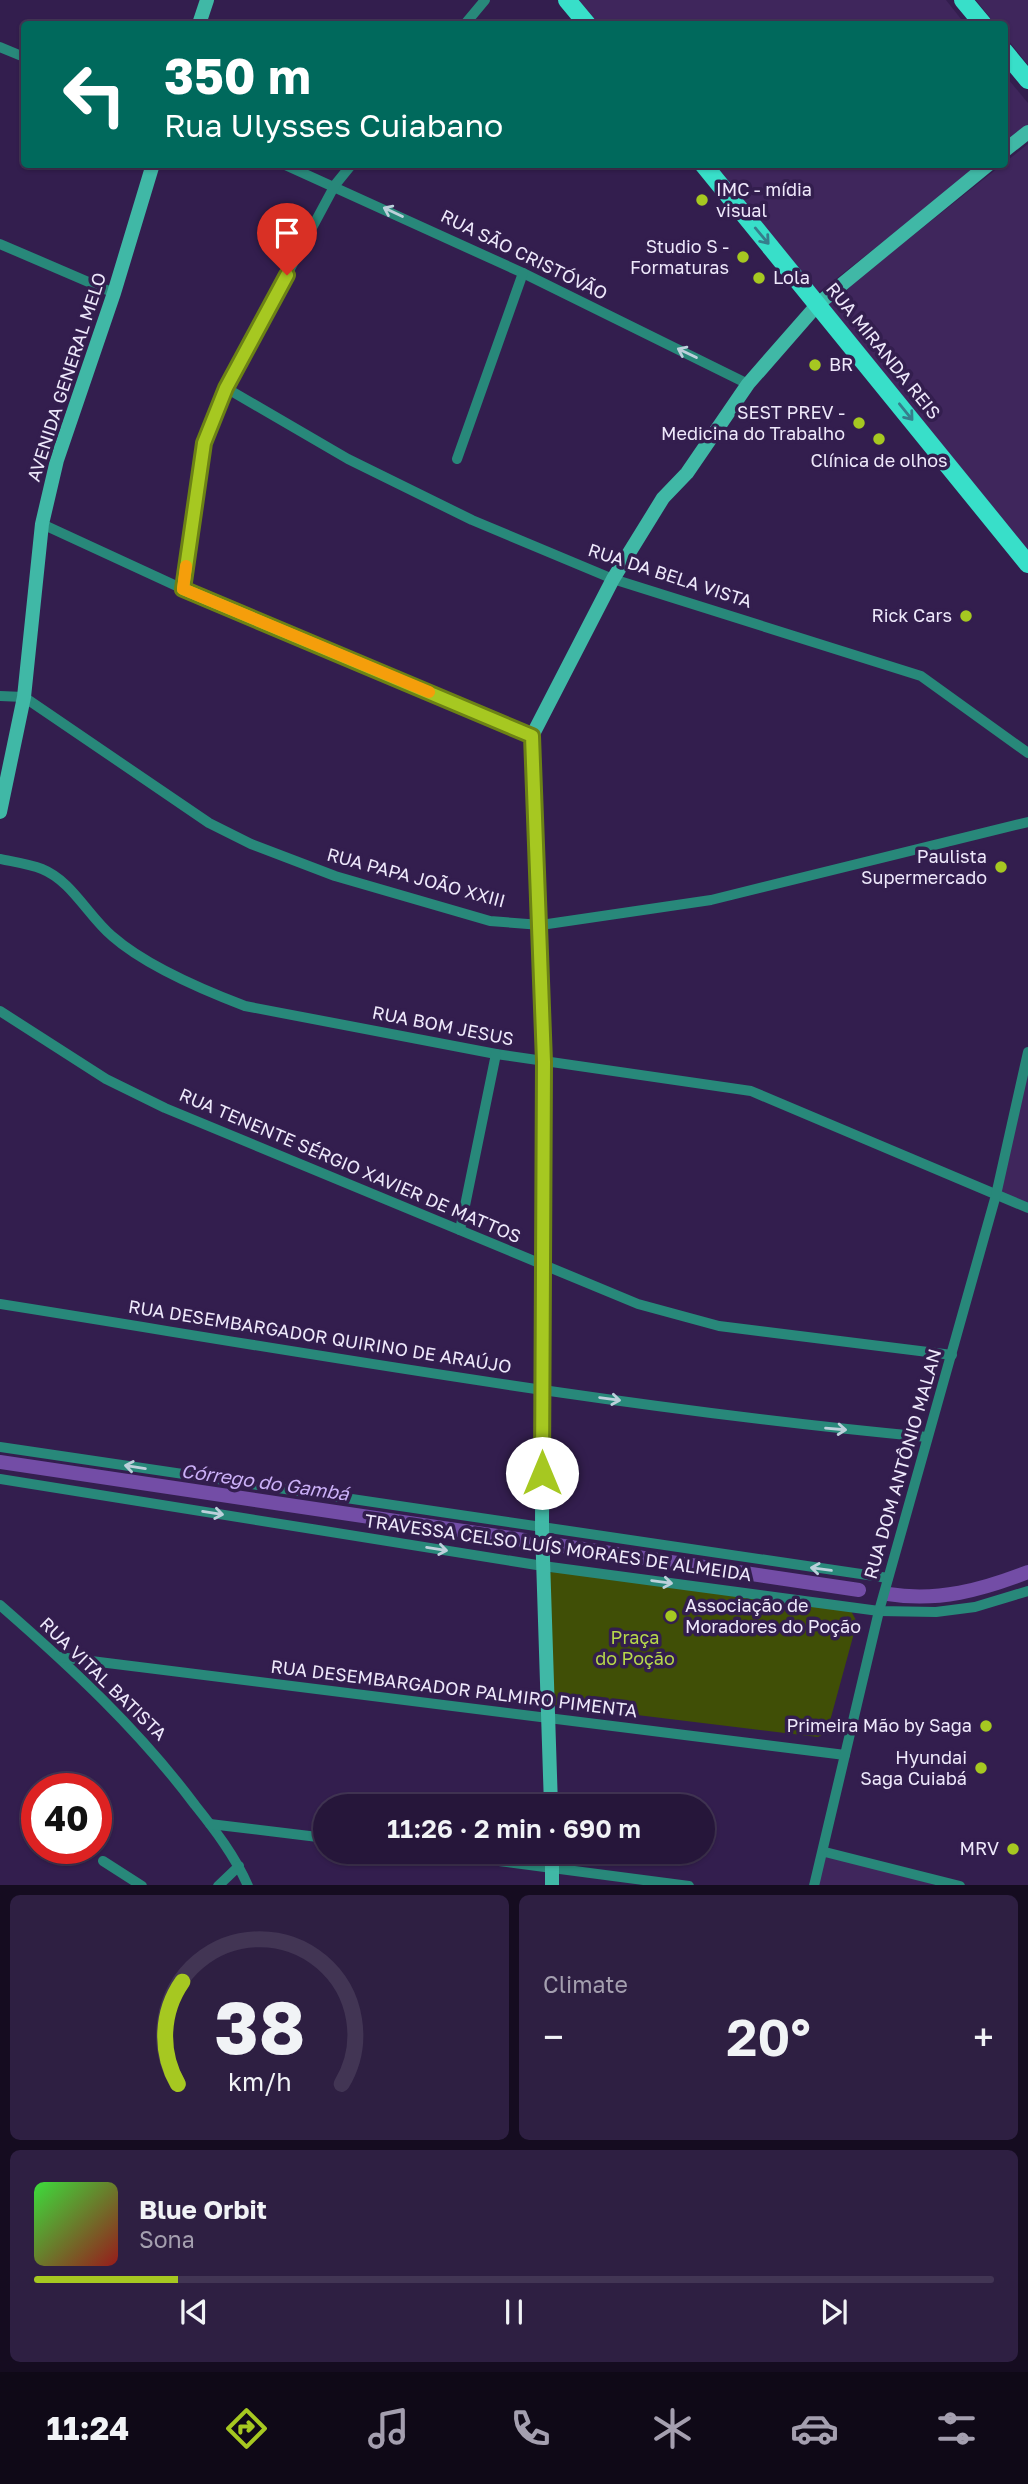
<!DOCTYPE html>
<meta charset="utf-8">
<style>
body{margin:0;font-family:"Golos Text",sans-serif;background:#2e1f42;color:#f1f3f6;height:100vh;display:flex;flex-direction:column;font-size:26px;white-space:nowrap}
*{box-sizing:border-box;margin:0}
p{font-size:23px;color:#a49faf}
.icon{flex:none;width:38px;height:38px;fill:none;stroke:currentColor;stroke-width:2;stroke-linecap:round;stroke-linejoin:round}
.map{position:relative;height:1885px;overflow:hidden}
.panel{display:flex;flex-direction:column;gap:10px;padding:10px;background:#150c20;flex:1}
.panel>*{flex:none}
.guide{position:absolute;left:21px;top:21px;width:987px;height:147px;border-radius:7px;box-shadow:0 2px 5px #0004,0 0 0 2px #423554;background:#00695c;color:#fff;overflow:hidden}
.speed{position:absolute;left:21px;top:1773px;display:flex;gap:14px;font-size:35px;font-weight:700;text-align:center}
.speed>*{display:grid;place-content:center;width:91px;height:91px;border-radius:50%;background:#26163a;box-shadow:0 2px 5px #0004,0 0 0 2px #423554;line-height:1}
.speed .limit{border:10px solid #d22;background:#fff;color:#111}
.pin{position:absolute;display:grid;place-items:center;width:60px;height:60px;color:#fff;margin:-72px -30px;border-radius:50% 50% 50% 0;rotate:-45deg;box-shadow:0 0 7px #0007}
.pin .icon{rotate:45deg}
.me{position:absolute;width:77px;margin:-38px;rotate:0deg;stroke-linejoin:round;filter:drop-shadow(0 0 5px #0008)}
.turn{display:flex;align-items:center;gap:24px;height:147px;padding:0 28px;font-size:32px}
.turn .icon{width:91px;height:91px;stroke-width:2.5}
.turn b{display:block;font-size:49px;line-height:60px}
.big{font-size:52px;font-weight:600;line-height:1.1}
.panel .card{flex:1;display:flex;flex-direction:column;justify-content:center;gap:10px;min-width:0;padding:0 24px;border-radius:10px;background:#2e1f42}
.panel .dial{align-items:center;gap:0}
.dial svg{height:182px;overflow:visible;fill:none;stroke:#423554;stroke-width:7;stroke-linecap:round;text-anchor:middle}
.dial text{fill:#f1f3f6;stroke:none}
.song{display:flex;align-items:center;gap:21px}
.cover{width:84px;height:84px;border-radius:10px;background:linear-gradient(135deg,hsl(120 70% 55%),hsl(0 70% 35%))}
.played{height:7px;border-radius:4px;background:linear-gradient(90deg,#a6c821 15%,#423554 15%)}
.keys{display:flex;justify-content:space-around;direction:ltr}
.heat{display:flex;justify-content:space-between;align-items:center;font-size:38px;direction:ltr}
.panel .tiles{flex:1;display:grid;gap:10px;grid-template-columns:1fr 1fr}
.card:last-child{grid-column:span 2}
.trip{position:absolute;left:313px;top:1794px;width:402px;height:70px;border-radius:35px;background:#26163a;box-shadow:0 2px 5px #0004,0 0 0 2px #423554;font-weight:600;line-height:70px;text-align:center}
.dock{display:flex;height:112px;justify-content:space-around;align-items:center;background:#0f0917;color:#a49faf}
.dock .icon{width:49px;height:49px}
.dock .selected{color:#a6c821}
.dock b{font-size:32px;color:#f1f3f6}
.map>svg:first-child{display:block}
.built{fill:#3f265c}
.green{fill:#404f06}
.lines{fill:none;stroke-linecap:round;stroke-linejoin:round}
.canal{stroke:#734da6;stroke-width:14}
.street{stroke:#28887a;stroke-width:10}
.secondary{stroke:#40b8a6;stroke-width:14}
.primary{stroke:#38dfc9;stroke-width:18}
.oneway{stroke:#bcd0db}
.oneway2{stroke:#367e8c}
.route-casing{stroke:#6c8215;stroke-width:18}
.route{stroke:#a6c821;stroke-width:12}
.slow{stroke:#f59e0b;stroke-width:12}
.poi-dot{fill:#a6c821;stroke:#331e4e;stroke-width:2.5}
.labels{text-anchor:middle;stroke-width:7;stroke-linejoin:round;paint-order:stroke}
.poi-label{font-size:18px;fill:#eee8fb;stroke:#331e4e;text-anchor:end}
.street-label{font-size:18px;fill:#eee8fb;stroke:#331e4e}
.park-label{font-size:18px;fill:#b7d84b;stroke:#331e4e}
.water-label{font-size:19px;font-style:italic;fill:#cbb0f7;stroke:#331e4e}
</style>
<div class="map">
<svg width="1028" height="1886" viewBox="0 0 1028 1886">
<rect width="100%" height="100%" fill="#331e4e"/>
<!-- built -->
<g class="built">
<polygon points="572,0 946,0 965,24 592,24"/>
<polygon points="976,0 1028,0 1028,65 1005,36 1004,24 995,24"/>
<polygon points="1004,74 1028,103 1028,128 1004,146"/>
<polygon points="1028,144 1028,553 824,306"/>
<polygon points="707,165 981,165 814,296"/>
<polygon points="1028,1065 1028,1206 996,1197"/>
<polygon points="823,1851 939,1886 815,1886"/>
</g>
<!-- green -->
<polygon class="green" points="558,1570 851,1611 857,1622 827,1732 818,1737 555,1705 551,1701 549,1573"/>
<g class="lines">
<!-- canal -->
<g class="canal">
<polyline points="0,1462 524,1540"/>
<polyline points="550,1544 859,1590"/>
<path d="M888 1594C938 1602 982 1590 1028 1572"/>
</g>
<!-- street -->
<g class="street">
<polyline points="465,24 485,0"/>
<polyline points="0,47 24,57"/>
<polyline points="283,164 523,273 748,384"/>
<polyline points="0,244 114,293"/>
<polyline points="226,388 348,459 472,520 613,579 921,676 1028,753"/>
<polyline points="457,459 523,273"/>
<polyline points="42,524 183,589 532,736"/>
<polyline points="183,589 203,444 226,388 335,185 352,164"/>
<polyline points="0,696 24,697 209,823 251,844 335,876 490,921 541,925 711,900 1028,822"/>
<path d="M0 859C14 862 29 864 42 869 72 881 88 916 112 936 146 966 203 990 245 1006L496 1054 751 1091 1028 1208"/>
<polyline points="0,1011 106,1079 165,1108 638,1304 719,1326 952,1355"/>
<polyline points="460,1230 496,1054"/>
<path d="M0 1304C308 1353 616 1408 927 1437"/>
<polyline points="0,1447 888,1578"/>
<polyline points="0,1479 543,1566 879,1611 936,1612 975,1607 1028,1591"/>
<path d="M0 1605C71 1667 139 1730 195 1805 215 1830 235 1856 248 1886"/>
<polyline points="59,1657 845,1755"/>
<polyline points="210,1824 326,1838"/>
<polyline points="430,1852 689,1886"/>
<polyline points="825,1852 960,1886"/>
<polyline points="103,1861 142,1886"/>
<polyline points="218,1886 239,1866"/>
<polyline points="814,1886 879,1611 996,1195 1028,1052"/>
</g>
<!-- secondary -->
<g class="secondary">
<polyline points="199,24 207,0"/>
<polyline points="1004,151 1028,132"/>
<polyline points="0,812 24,697 42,524 57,460 114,293 153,164"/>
<polyline points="551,1806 542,1528 544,1062 532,736 613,579 663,498 687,473 748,384 818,304 989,164"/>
<polyline points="552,1852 552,1886"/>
</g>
<!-- primary -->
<g class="primary">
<polyline points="567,0 587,24"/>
<polyline points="963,0 983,24"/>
<polyline points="1004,51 1028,80"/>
<polyline points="703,164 1028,564"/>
</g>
</g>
<!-- one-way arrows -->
<defs><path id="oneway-shaft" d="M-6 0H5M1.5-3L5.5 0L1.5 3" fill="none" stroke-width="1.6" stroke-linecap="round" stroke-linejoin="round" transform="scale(1.75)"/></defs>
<g class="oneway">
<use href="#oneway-shaft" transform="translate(393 212) rotate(-155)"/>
<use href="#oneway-shaft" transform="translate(687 353) rotate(-154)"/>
<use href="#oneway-shaft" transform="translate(610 1399) rotate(8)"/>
<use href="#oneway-shaft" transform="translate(836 1429) rotate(5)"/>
<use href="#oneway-shaft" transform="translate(135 1467) rotate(-171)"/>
<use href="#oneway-shaft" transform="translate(213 1513) rotate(9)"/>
<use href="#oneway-shaft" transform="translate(437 1549) rotate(9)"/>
<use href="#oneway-shaft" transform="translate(821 1569) rotate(-172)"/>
<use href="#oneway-shaft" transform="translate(662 1582) rotate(8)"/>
</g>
<g class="oneway2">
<use href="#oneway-shaft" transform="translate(762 236) rotate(50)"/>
<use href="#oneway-shaft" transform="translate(906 412) rotate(51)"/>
</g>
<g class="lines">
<!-- route casing -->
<g class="route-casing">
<polyline id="route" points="287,275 226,388 204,443 183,589 532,736 544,1062 542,1473"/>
</g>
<!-- route -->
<use href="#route" class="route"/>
<!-- slow -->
<polyline class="slow" points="186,566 183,589 429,692"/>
</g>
<!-- markers -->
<g class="poi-dot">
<circle cx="702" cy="200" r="7"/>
<circle cx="743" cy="257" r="7"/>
<circle cx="759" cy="278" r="7"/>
<circle cx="815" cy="365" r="7"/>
<circle cx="859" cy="423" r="7"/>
<circle cx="879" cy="439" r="7"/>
<circle cx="966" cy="616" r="7"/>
<circle cx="1001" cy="867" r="7"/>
<circle cx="671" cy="1616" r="7"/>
<circle cx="986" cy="1726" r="7"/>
<circle cx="981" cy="1768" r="7"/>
<circle cx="1013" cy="1849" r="7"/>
</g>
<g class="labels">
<!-- poi labels -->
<g class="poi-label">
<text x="716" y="196" text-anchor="start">IMC - mídia<tspan x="716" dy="21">visual</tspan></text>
<text x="729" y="253">Studio S -<tspan x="729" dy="21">Formaturas</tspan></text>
<text x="773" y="284" text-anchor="start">Lola</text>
<text x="829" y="371" text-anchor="start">BR</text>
<text x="845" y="419">SEST PREV -<tspan x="845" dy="21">Medicina do Trabalho</tspan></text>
<text x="879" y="467" text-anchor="middle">Clínica de olhos</text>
<text x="952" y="622">Rick Cars</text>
<text x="987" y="863">Paulista<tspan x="987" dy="21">Supermercado</tspan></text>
<text x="685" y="1612" text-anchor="start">Associação de<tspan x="685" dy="21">Moradores do Poção</tspan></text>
<text x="972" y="1732">Primeira Mão by Saga</text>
<text x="967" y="1764">Hyundai<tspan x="967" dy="21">Saga Cuiabá</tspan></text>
<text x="999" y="1855">MRV</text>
</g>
<!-- street labels -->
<g class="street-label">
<text transform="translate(524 255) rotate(26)" y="6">RUA SÃO CRISTÓVÃO</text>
<text transform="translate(883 351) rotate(51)" y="6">RUA MIRANDA REIS</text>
<text transform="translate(67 377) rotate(-72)" y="6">AVENIDA GENERAL MELO</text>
<text transform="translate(670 576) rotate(18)" y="6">RUA DA BELA VISTA</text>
<text transform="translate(416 878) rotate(15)" y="6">RUA PAPA JOÃO XXIII</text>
<text transform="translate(443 1026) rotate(11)" y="6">RUA BOM JESUS</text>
<text transform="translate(350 1166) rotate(23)" y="6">RUA TENENTE SÉRGIO XAVIER DE MATTOS</text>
<text transform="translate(320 1337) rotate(9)" y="6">RUA DESEMBARGADOR QUIRINO DE ARAÚJO</text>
<text transform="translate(903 1464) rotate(-74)" y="6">RUA DOM ANTÔNIO MALAN</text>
<text transform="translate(558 1548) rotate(8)" y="6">TRAVESSA CELSO LUÍS MORAES DE ALMEIDA</text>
<text transform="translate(103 1679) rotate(44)" y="6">RUA VITAL BATISTA</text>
<text transform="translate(454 1689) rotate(7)" y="6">RUA DESEMBARGADOR PALMIRO PIMENTA</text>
</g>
<!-- park labels -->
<g class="park-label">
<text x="635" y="1644">Praça<tspan x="635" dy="21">do Poção</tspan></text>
</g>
<!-- water labels -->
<g class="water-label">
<text transform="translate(265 1482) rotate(8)" y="7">Córrego do Gambá</text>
</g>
</g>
</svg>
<div class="speed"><div class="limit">40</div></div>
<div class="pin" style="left:287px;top:275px;background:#d93025"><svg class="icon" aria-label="arrive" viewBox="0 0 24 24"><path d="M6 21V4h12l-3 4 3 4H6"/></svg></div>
<svg class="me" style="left:542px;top:1473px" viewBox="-20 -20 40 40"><circle r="19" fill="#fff"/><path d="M0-13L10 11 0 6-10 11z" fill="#a6c821"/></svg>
<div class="trip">11:26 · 2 min · 690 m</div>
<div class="guide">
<div class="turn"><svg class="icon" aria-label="left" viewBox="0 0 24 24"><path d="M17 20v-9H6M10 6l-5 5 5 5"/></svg><div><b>350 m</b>Rua Ulysses Cuiabano</div></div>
</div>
</div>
<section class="panel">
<div class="tiles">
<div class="card dial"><svg viewBox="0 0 100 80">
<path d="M14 69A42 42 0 1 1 86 69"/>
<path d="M14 69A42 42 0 0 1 16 24" stroke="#a6c821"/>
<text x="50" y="56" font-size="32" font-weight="700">38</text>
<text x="50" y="72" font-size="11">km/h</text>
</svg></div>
<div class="card"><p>Climate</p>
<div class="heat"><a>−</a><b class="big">20°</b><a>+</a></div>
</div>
<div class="card">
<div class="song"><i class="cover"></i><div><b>Blue Orbit</b><p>Sona</p></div></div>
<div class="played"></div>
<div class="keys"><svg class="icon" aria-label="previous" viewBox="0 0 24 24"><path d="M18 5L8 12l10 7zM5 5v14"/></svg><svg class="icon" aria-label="pause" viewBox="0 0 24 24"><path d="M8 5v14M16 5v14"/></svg><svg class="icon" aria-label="next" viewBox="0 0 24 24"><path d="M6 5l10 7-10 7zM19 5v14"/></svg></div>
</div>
</div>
</section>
<nav class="dock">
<b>11:24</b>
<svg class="icon selected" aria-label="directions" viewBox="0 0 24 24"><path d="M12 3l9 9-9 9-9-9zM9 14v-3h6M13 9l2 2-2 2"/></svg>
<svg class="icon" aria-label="music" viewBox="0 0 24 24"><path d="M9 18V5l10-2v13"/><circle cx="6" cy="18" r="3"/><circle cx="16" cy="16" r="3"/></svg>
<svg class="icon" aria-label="phone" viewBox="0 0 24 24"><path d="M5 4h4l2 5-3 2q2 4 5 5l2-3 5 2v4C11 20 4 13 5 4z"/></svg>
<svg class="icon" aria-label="climate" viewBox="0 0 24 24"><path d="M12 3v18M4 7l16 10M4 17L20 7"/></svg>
<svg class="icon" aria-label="car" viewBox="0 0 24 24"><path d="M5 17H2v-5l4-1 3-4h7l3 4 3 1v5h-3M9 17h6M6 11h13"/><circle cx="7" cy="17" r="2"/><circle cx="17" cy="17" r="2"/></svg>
<svg class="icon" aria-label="filters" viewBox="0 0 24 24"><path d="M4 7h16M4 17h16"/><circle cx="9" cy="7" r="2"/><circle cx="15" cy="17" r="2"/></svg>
</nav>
